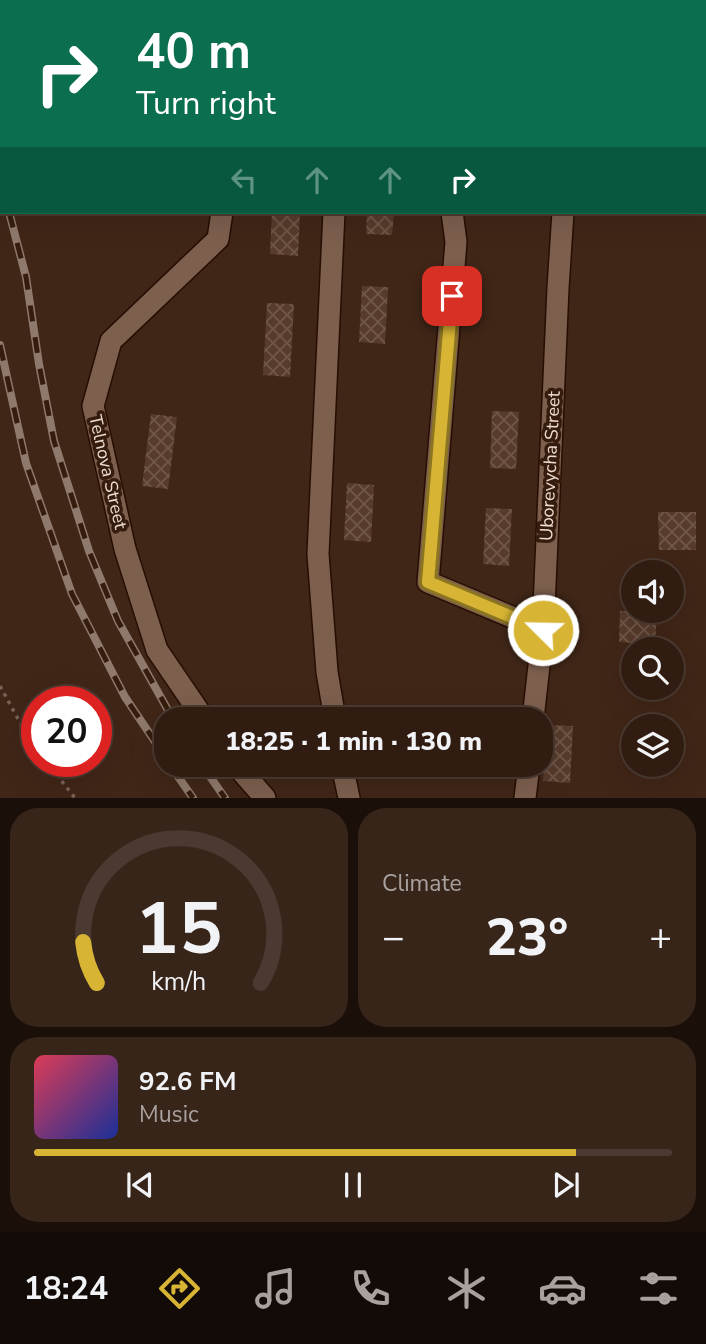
<!DOCTYPE html>
<meta charset="utf-8">
<style>
body{margin:0;font-family:"Nunito Sans",sans-serif;background:#38251a;color:#f1f3f6;height:100vh;display:flex;flex-direction:column;font-size:26px;white-space:nowrap}
*{box-sizing:border-box;margin:0}
p{font-size:23px;color:#a8a19f}
.icon{flex:none;width:38px;height:38px;fill:none;stroke:currentColor;stroke-width:2;stroke-linecap:round;stroke-linejoin:round}
.map{position:relative;height:798px;overflow:hidden}
.sheet{display:flex;flex-direction:column;gap:10px;padding:10px;background:#1a0f09;flex:1}
.sheet>*{flex:none}
.banner{position:absolute;left:0px;top:0px;width:707px;height:214px;box-shadow:0 7px 28px #0002,0 0 0 2px #4b3a31;background:#0b6e4f;color:#fff;overflow:hidden}
.buttons{position:absolute;left:621px;top:560px;display:grid;gap:14px}
.buttons a{display:grid;place-items:center;width:63px;height:63px;border-radius:50%;background:#301c11;box-shadow:0 7px 28px #0002,0 0 0 2px #4b3a31;font-size:35px}
.speed{position:absolute;left:21px;top:686px;display:flex;gap:14px;font-size:35px;font-weight:700;text-align:center}
.speed>*{display:grid;place-content:center;width:91px;height:91px;border-radius:50%;background:#301c11;box-shadow:0 7px 28px #0002,0 0 0 2px #4b3a31;line-height:1}
.speed .limit{border:10px solid #d22;background:#fff;color:#111}
.pin{position:absolute;display:grid;place-items:center;width:60px;height:60px;color:#fff;margin:-30px;border-radius:14px;box-shadow:0 4px 10px #0006}
.me{position:absolute;width:77px;margin:-38px;rotate:293deg;stroke-linejoin:round;filter:drop-shadow(0 0 5px #0008)}
.turn{display:flex;align-items:center;gap:24px;height:147px;padding:0 21px;font-size:32px}
.turn .icon{width:91px;height:91px;stroke-width:2.5}
.turn b{display:block;font-size:49px;line-height:60px}
.lanes{display:flex;align-items:center;height:66px;padding:0 21px;background:#0003;justify-content:center;gap:35px;direction:ltr}
.lanes .off{opacity:.35}
.big{font-size:52px;font-weight:800;line-height:1.1}
.sheet .widget{flex:1;display:flex;flex-direction:column;justify-content:center;gap:10px;min-width:0;padding:0 24px;border-radius:28px;background:#38251a}
.sheet .dial{align-items:center;gap:0}
.dial svg{height:182px;overflow:visible;fill:none;stroke:#4b3a31;stroke-width:7;stroke-linecap:round;text-anchor:middle}
.dial text{fill:#f1f3f6;stroke:none}
.song{display:flex;align-items:center;gap:21px}
.cover{width:84px;height:84px;border-radius:10px;background:linear-gradient(135deg,hsl(350 70% 55%),hsl(230 70% 35%))}
.played{height:7px;border-radius:4px;background:linear-gradient(90deg,#d7b434 85%,#4b3a31 85%)}
.keys{display:flex;justify-content:space-around;direction:ltr}
.heat{display:flex;justify-content:space-between;align-items:center;font-size:38px;direction:ltr}
.sheet .tiles{flex:1;display:grid;gap:10px;grid-template-columns:1fr 1fr}
.widget:last-child{grid-column:span 2}
.trip{position:absolute;left:154px;top:707px;width:399px;height:70px;border-radius:28px;background:#301c11;box-shadow:0 7px 28px #0002,0 0 0 2px #4b3a31;font-weight:800;line-height:70px;text-align:center}
.dock{display:flex;height:112px;justify-content:space-around;align-items:center;background:#130b07;color:#a8a19f}
.dock .icon{width:49px;height:49px}
.dock .on{color:#d7b434}
.dock b{font-size:32px;color:#f1f3f6}
.map>svg:first-child{display:block}
.building{fill:url(#building-cross-hatch)}
.lines{fill:none;stroke-linecap:round;stroke-linejoin:round}
.minor-casing{stroke:#260e02;stroke-width:24}
.path{stroke:#796255;stroke-width:3.5;stroke-dasharray:3.5 5;stroke-linecap:butt}
.minor{stroke:#7d5f4e;stroke-width:21}
.rail-casing{stroke:#8f796c;stroke-width:8}
.rail{stroke:#351c0d;stroke-width:5;stroke-dasharray:16;stroke-linecap:butt}
.route-casing{stroke:#8c7522;stroke-width:18}
.route{stroke:#d7b434;stroke-width:12}
.labels{text-anchor:middle;stroke-width:7;stroke-linejoin:round;paint-order:stroke}
.street-label{font-size:18px;fill:#eddbd1;stroke:#351c0d}
</style>
<div class="map">
<svg width="706" height="798" viewBox="0 0 706 798">
<defs>
<pattern id="building-cross-hatch" width="8" height="8" patternUnits="userSpaceOnUse" patternTransform="scale(1.75)"><rect width="8" height="8" fill="#573b2b"/><path d="M0 0l8 8M0 8l8-8" fill="none" stroke="#6f5749"/></pattern>
</defs>
<rect width="100%" height="100%" fill="#402617"/>
<!-- building -->
<g class="building">
<polygon points="272,212 300,212 298,256 270,254"/>
<polygon points="367,212 394,212 392,235 366,234"/>
<polygon points="362,286 388,287 385,344 359,342"/>
<polygon points="267,303 294,304 290,377 263,375"/>
<polygon points="492,411 519,412 516,469 490,468"/>
<polygon points="151,414 177,417 168,489 142,486"/>
<polygon points="347,483 374,485 371,542 344,540"/>
<polygon points="486,508 512,509 509,566 483,564"/>
<polygon points="658,512 696,512 696,550 659,550"/>
<polygon points="620,611 657,611 655,645 619,642"/>
<polygon points="546,725 573,726 570,783 543,781"/>
</g>
<g class="lines">
<!-- minor casing -->
<g class="minor-casing">
<g id="minor">
<polyline points="253,2 254,0"/>
<polyline points="344,2 344,0"/>
<polyline points="453,2 453,0"/>
<polyline points="587,2 587,0"/>
<polyline points="334,212 318,554 327,672 335,719"/>
<polyline points="452,212 456,242 428,582 543,630"/>
<polyline points="204,719 157,650 125,549 93,406 111,341 218,239 222,212"/>
<polyline points="533,719 543,630 558,288 563,212"/>
<polyline points="236,765 265,798"/>
<polyline points="342,765 349,798"/>
<polyline points="525,798 529,765"/>
</g>
</g>
<!-- path -->
<g class="path">
<polyline points="0,686 23,728 37,747"/>
<polyline points="46,761 75,798"/>
</g>
<!-- minor -->
<use href="#minor" class="minor"/>
<!-- rail casing -->
<g class="rail-casing">
<g id="rail">
<polyline points="0,179 2,185"/>
<polyline points="9,212 26,277 39,364 54,441 89,551 118,621 173,719"/>
<polyline points="0,345 26,463 72,594 125,697 166,758"/>
<polyline points="170,765 193,798"/>
<polyline points="202,765 225,798"/>
</g>
</g>
<!-- rail -->
<use href="#rail" class="rail"/>
</g>
<g class="lines">
<!-- route casing -->
<g class="route-casing">
<polyline id="route" points="452,296 428,582 543,630"/>
</g>
<!-- route -->
<use href="#route" class="route"/>
</g>
<g class="labels">
<!-- street labels -->
<g class="street-label">
<text transform="translate(550 466) rotate(-87)" y="6">Uborevycha Street</text>
<text transform="translate(108 472) rotate(77)" y="6">Telnova Street</text>
</g>
</g>
</svg>
<div class="buttons">
<a><svg class="icon" aria-label="sound" viewBox="0 0 24 24"><path d="M4 9h4l5-4v14l-5-4H4zM17 9q2 3 0 6"/></svg></a>
<a><svg class="icon" aria-label="search" viewBox="0 0 24 24"><circle cx="10" cy="10" r="6"/><path d="M15 15l6 6"/></svg></a>
<a><svg class="icon" aria-label="layers" viewBox="0 0 24 24"><path d="M12 4l9 5-9 5-9-5zM3 14l9 5 9-5"/></svg></a>
</div>
<div class="speed"><div class="limit">20</div></div>
<div class="pin" style="left:452px;top:296px;background:#d93025"><svg class="icon" aria-label="arrive" viewBox="0 0 24 24"><path d="M6 21V4h12l-3 4 3 4H6"/></svg></div>
<svg class="me" style="left:543px;top:630px" viewBox="-20 -20 40 40"><circle r="17" fill="#d7b434" stroke="#fff" stroke-width="3"/><path d="M0-11L8 9 0 5-8 9z" fill="#fff"/></svg>
<div class="trip">18:25 · 1 min · 130 m</div>
<div class="banner">
<div class="turn"><svg class="icon" aria-label="right" viewBox="0 0 24 24"><path d="M7 20v-9h11M14 6l5 5-5 5"/></svg><div><b>40 m</b>Turn right</div></div>
<div class="lanes"><svg class="icon off" aria-label="left" viewBox="0 0 24 24"><path d="M17 20v-9H6M10 6l-5 5 5 5"/></svg><svg class="icon off" aria-label="ahead" viewBox="0 0 24 24"><path d="M12 20V5M6 11l6-6 6 6"/></svg><svg class="icon off" aria-label="ahead" viewBox="0 0 24 24"><path d="M12 20V5M6 11l6-6 6 6"/></svg><svg class="icon" aria-label="right" viewBox="0 0 24 24"><path d="M7 20v-9h11M14 6l5 5-5 5"/></svg></div>
</div>
</div>
<section class="sheet">
<div class="tiles">
<div class="widget dial"><svg viewBox="0 0 100 80">
<path d="M14 69A42 42 0 1 1 86 69"/>
<path d="M14 69A42 42 0 0 1 8 51" stroke="#d7b434"/>
<text x="50" y="56" font-size="32" font-weight="700">15</text>
<text x="50" y="72" font-size="11">km/h</text>
</svg></div>
<div class="widget"><p>Climate</p>
<div class="heat"><a>−</a><b class="big">23°</b><a>+</a></div>
</div>
<div class="widget">
<div class="song"><i class="cover"></i><div><b>92.6 FM</b><p>Music</p></div></div>
<div class="played"></div>
<div class="keys"><svg class="icon" aria-label="previous" viewBox="0 0 24 24"><path d="M18 5L8 12l10 7zM5 5v14"/></svg><svg class="icon" aria-label="pause" viewBox="0 0 24 24"><path d="M8 5v14M16 5v14"/></svg><svg class="icon" aria-label="next" viewBox="0 0 24 24"><path d="M6 5l10 7-10 7zM19 5v14"/></svg></div>
</div>
</div>
</section>
<nav class="dock">
<b>18:24</b>
<svg class="icon on" aria-label="directions" viewBox="0 0 24 24"><path d="M12 3l9 9-9 9-9-9zM9 14v-3h6M13 9l2 2-2 2"/></svg>
<svg class="icon" aria-label="music" viewBox="0 0 24 24"><path d="M9 18V5l10-2v13"/><circle cx="6" cy="18" r="3"/><circle cx="16" cy="16" r="3"/></svg>
<svg class="icon" aria-label="phone" viewBox="0 0 24 24"><path d="M5 4h4l2 5-3 2q2 4 5 5l2-3 5 2v4C11 20 4 13 5 4z"/></svg>
<svg class="icon" aria-label="climate" viewBox="0 0 24 24"><path d="M12 3v18M4 7l16 10M4 17L20 7"/></svg>
<svg class="icon" aria-label="car" viewBox="0 0 24 24"><path d="M5 17H2v-5l4-1 3-4h7l3 4 3 1v5h-3M9 17h6M6 11h13"/><circle cx="7" cy="17" r="2"/><circle cx="17" cy="17" r="2"/></svg>
<svg class="icon" aria-label="filters" viewBox="0 0 24 24"><path d="M4 7h16M4 17h16"/><circle cx="9" cy="7" r="2"/><circle cx="15" cy="17" r="2"/></svg>
</nav>
